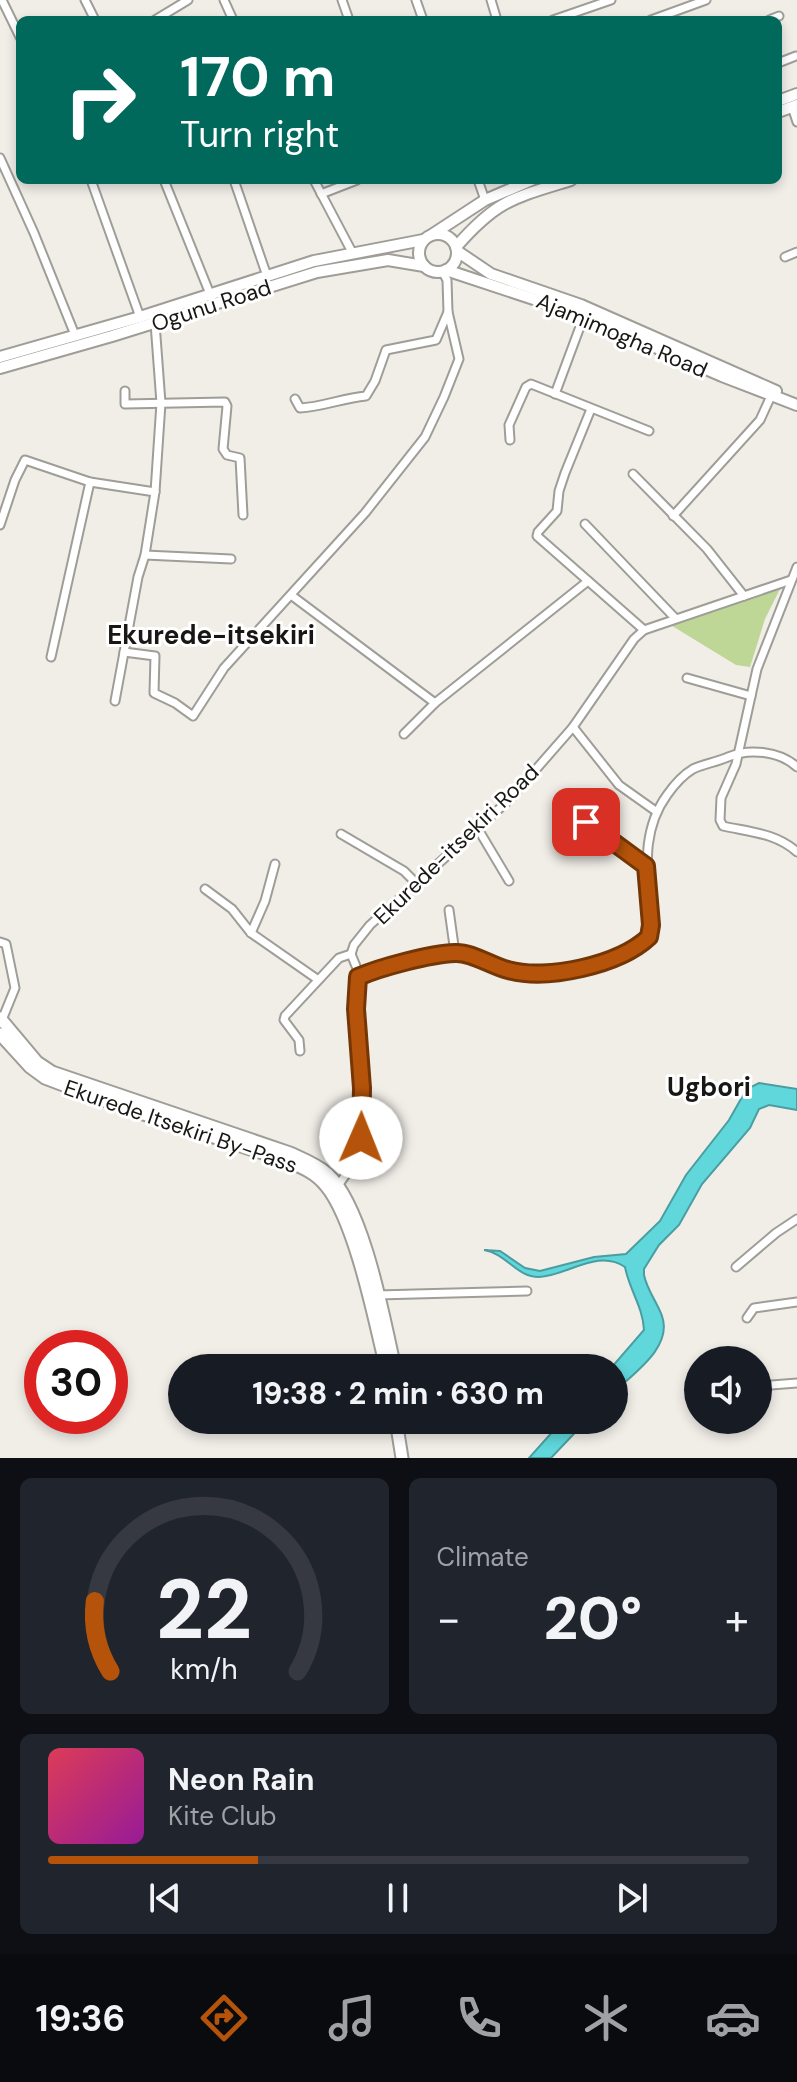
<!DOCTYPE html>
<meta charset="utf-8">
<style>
body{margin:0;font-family:"DM Sans",sans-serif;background:#20242c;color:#f1f3f6;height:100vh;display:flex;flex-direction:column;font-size:30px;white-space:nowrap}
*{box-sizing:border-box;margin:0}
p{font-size:26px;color:#9ea1a6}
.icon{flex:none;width:44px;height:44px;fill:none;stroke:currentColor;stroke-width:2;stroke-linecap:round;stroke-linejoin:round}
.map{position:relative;height:1458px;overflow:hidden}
.side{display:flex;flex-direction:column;gap:20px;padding:20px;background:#0d0f14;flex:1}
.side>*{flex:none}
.banner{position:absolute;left:16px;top:16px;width:766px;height:168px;border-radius:12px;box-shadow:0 4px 12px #0003;background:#00695c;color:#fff;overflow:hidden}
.tools{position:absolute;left:684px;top:1346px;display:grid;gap:16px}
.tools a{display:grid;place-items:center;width:88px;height:88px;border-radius:50%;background:#171b24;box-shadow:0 4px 12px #0003;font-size:40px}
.speed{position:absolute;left:24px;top:1330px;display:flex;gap:16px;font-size:40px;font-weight:700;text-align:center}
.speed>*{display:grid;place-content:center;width:104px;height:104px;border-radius:50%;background:#171b24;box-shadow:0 4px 12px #0003;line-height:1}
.speed .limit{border:12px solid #d22;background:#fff;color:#111}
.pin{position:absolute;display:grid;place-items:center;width:68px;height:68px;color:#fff;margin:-34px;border-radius:16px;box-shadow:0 4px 12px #0006}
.me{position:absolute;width:88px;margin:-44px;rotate:1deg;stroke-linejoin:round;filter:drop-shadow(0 0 6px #0008)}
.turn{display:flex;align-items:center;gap:28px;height:168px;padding:0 32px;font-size:36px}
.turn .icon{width:104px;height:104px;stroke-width:2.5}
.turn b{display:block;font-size:56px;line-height:68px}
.big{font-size:60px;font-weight:800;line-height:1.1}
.side .widget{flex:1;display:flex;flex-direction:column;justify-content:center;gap:12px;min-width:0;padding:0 28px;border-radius:12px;background:#20242c}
.side .dial{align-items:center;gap:0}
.dial svg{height:208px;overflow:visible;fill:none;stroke:#363941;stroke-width:7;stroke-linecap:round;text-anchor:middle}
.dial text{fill:#f1f3f6;stroke:none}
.song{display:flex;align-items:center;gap:24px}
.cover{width:96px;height:96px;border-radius:12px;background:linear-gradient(135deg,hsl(350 70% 55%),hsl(300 70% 35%))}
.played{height:8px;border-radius:4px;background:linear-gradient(90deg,#b45309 30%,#363941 30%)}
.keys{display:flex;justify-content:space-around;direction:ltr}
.heat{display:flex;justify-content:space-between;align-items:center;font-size:44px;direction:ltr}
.side .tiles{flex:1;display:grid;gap:20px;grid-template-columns:1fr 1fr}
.widget:last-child{grid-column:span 2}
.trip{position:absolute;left:168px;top:1354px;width:460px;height:80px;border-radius:40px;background:#171b24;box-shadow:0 4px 12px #0003;font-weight:800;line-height:80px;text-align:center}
.dock{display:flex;height:128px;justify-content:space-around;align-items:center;background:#090b0e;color:#9ea1a6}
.dock .icon{width:56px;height:56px}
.dock .current{color:#b45309}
.dock b{font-size:36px;color:#f1f3f6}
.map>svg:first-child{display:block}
.green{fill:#bed796}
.water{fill:#60d7db;stroke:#4a9da0;stroke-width:2}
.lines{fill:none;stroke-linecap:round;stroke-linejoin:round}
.street-casing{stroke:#9f9d97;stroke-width:11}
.secondary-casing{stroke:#9f9d97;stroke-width:14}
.primary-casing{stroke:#9f9d97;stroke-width:15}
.street{stroke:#fff;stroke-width:7}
.secondary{stroke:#fff;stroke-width:10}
.primary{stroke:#fff;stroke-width:11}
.route-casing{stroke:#753606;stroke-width:20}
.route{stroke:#b45309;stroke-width:14}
.labels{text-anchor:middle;stroke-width:6;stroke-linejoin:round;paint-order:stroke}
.street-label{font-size:22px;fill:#181715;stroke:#fff}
.quarter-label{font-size:26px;font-weight:bold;fill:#181715;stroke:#fff}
</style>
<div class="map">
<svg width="797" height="1458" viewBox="0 0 797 1458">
<rect width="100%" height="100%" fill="#f1eee8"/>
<!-- green -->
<polygon class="green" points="782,585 765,619 750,667 736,665 669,624"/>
<!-- water -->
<g class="water">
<path d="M759 1083 797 1089V1110L769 1105 759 1109 750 1128 702 1184 679 1225 659 1245 644 1269V1275C647 1290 657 1302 662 1316 673 1347 634 1373 614 1392V1368H611L644 1330C643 1307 629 1289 625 1267 598 1248 567 1276 539 1277 516 1277 506 1253 484 1250L500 1251 525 1268 540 1271 594 1257 626 1254 660 1221 686 1175 729 1120 742 1097 751 1087Z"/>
<polygon points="563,1420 587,1420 551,1458 529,1458"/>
</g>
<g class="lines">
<!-- street casing -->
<g class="street-casing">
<g id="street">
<polyline points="2,0 20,37"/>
<polyline points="85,0 95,20"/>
<polyline points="224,0 233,20"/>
<polyline points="342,0 349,20"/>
<polyline points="416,0 423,20"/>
<polyline points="491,0 497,20"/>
<polyline points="155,20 188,0"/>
<polyline points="553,20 611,0"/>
<polyline points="651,20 706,0"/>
<polyline points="769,20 779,16"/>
<polyline points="778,63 796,56"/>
<polyline points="792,107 797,122"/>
<polyline points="0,158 34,233 75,335"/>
<polyline points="91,180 140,317"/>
<polyline points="164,180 210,294"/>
<polyline points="234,180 267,276"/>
<polyline points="314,180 352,252"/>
<polyline points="478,180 485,200"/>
<polyline points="321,194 357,180"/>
<polyline points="785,257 797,252"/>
<polyline points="125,391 125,404 225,402 227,406 223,449 227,455 240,458 243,515"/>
<polyline points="555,394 584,316"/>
<path d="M295 399 300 408C322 407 343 398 366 396L375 381 386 350 436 340 448 312"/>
<polyline points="591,409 565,473 559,491 557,511 538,532 537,536 644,630"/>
<polyline points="510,440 509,425 526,387 531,384 649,431"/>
<polyline points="633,474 707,549 744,596"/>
<polyline points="673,516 760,420 771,396"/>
<polyline points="585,524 675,618"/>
<polyline points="0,525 15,480 25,460 90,482 155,492"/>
<polyline points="145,555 231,559"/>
<path d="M797 567 757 669 736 764 721 798 720 820 723 826C750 832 776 833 797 852"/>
<polyline points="291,595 435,703"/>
<polyline points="124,652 155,656 154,693 175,703 193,716 224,668 365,513 425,437 444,397 459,359 448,312 447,280 442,271"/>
<polyline points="51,657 90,482"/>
<polyline points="687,678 751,696"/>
<polyline points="115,701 138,577 145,555 155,492 161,403 155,323"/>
<polyline points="573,727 619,785 657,812"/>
<polyline points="404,734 435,703 588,581"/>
<polyline points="570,808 602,836 646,866"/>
<polyline points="478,829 509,881"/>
<polyline points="341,834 404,871 416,883"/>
<polyline points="205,889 232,909 251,933 317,979"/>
<polyline points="449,910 455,953"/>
<polyline points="251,933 265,901 275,864"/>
<polyline points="0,942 6,944 15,988 2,1020"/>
<polyline points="351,954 354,945 370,925 510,799 573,727 634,639 644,630 791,580"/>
<path d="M358 977C381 967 429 954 454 953 472 952 490 966 507 970 542 980 631 966 650 933 651 885 636 838 667 795 674 785 681 776 693 769 703 764 717 762 728 757 749 748 780 751 797 767"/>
<polyline points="300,1051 299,1040 284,1020 285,1016 339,958 351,954"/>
<polyline points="337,1187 347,1173 361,1138 362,1088 356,1009 358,971 351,954"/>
<polyline points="736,1267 776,1233 797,1219"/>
<polyline points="377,1295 527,1291"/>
<polyline points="747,1318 754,1308 797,1302"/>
<polyline points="758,1386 797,1383"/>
</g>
</g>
<!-- secondary casing -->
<g class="secondary-casing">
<g id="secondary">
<polyline points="778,101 797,94"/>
<polyline points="778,112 797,105"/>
<polyline points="433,234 485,200 532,180"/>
<circle cx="438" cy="253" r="19"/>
<path d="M456 247C497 200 513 198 571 180"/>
<polyline points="457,251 491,274 581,305 776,391"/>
<polyline points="446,270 576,313 722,376 797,405"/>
<polyline points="0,357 140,317 314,261 423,240"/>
<polyline points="0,368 112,336 317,272 388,260 424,266"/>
</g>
</g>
<!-- primary casing -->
<g class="primary-casing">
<g id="primary">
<path d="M0 1018 37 1062 52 1072 290 1153C303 1159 317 1164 328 1174 364 1208 384 1319 395 1368"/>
<path d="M0 1034 30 1067 45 1078 119 1106 284 1160C301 1167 315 1172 326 1186 355 1221 375 1322 386 1368"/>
<polyline points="396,1420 402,1458"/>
</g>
</g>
<!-- street -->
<use href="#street" class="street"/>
<!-- secondary -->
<use href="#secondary" class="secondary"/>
<!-- primary -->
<use href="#primary" class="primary"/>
</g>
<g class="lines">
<!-- route casing -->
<g class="route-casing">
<path id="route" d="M361 1138 362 1088 356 1009 358 977C381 967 430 954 455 953 472 952 491 966 508 970 547 981 619 965 649 937L651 925 646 866 586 822"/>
</g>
<!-- route -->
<use href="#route" class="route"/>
</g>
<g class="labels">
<!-- street labels -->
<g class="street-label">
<text transform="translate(211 305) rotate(-18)" y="8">Ogunu Road</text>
<text transform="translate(622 335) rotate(23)" y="8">Ajamimogha Road</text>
<text transform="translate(456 844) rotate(-44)" y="8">Ekurede-itsekiri Road</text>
<text transform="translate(181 1126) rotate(19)" y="8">Ekurede Itsekiri By-Pass</text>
</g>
<!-- quarter labels -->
<g class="quarter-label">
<text x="211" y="644">Ekurede-itsekiri</text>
<text x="709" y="1096">Ugbori</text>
</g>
</g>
</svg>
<div class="tools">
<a><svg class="icon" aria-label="sound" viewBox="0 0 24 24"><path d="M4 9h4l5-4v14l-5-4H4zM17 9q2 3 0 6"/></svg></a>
</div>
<div class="speed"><div class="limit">30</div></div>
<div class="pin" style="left:586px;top:822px;background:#d93025"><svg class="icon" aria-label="arrive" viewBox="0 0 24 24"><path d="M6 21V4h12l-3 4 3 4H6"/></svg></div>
<svg class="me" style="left:361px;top:1138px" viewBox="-20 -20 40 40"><circle r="19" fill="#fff"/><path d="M0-13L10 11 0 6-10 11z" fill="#b45309"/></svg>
<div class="trip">19:38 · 2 min · 630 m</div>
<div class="banner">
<div class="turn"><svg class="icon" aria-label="right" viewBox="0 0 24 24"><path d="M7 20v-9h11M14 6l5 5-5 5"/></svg><div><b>170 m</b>Turn right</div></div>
</div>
</div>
<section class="side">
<div class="tiles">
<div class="widget dial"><svg viewBox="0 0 100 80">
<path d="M14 69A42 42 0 1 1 86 69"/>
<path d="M14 69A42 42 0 0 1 8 42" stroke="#b45309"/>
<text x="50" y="56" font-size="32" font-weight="700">22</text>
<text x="50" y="72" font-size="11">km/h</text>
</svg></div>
<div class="widget"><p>Climate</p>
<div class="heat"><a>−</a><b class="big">20°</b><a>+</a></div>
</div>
<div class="widget">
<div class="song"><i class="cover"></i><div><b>Neon Rain</b><p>Kite Club</p></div></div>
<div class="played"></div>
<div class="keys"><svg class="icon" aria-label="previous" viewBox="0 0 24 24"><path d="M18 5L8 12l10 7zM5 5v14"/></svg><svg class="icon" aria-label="pause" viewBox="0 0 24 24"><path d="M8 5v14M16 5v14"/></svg><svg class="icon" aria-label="next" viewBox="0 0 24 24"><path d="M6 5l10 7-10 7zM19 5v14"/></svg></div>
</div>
</div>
</section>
<nav class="dock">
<b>19:36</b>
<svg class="icon current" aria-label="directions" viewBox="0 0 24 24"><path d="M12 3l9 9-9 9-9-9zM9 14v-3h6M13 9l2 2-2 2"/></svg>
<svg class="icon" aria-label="music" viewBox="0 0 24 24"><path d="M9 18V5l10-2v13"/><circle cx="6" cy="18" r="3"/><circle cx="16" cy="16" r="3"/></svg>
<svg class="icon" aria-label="phone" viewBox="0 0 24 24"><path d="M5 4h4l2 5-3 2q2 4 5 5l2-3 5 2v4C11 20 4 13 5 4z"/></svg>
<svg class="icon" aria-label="climate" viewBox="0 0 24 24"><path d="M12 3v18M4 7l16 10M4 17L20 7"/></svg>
<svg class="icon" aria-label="car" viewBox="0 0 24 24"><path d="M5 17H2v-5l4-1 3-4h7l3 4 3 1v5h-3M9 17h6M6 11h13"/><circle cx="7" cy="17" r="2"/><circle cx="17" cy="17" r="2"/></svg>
</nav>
